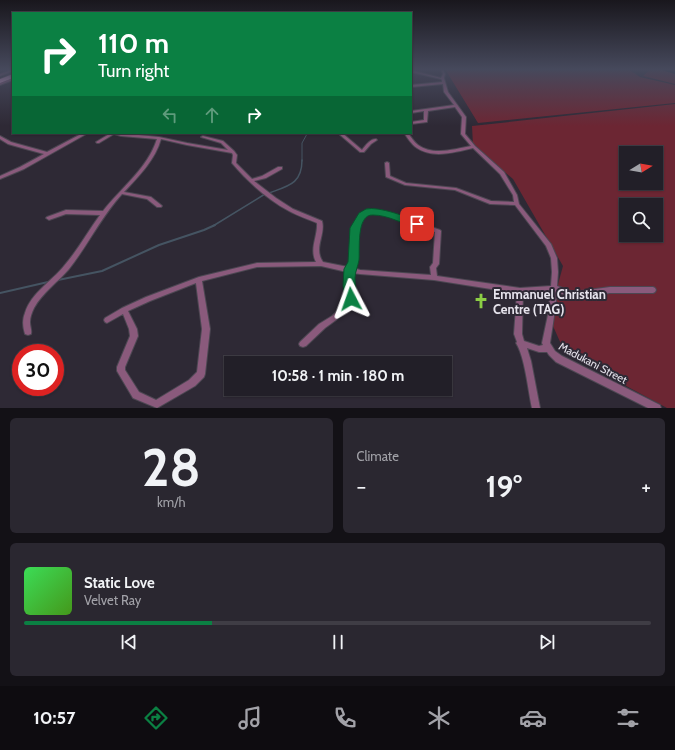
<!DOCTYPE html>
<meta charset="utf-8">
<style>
body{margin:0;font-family:Cabin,sans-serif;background:#2a2730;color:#f1f3f6;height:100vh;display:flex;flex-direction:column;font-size:15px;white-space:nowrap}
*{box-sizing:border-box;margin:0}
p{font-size:13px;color:#a2a2a8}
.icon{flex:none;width:22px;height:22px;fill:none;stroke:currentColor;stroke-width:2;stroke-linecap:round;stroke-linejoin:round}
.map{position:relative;height:408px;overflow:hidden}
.sheet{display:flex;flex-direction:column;gap:10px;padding:10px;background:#131116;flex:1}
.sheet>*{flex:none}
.banner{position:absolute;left:12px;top:12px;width:400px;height:122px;border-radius:0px;box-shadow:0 1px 3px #0004,0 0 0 1px #3f3d45;background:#0b8043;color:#fff;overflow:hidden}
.needle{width:26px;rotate:79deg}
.controls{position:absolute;left:619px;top:146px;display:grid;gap:8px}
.controls a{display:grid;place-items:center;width:44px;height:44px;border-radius:0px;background:#221f28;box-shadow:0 1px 3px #0004,0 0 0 1px #3f3d45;font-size:20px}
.speed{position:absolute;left:12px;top:344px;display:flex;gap:8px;font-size:20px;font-weight:700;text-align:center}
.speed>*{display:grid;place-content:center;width:52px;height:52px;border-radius:50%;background:#221f28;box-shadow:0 1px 3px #0004,0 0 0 1px #3f3d45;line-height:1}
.speed .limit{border:6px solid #d22;background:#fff;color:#111}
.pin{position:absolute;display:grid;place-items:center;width:34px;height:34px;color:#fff;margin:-17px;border-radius:8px;box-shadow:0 2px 6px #0006}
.me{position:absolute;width:44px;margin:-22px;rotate:356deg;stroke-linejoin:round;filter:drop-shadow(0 0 3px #0008)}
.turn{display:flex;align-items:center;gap:14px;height:84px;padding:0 20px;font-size:18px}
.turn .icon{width:52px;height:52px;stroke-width:2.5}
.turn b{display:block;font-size:28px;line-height:34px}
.lanes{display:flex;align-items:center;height:38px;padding:0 20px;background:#0003;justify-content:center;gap:20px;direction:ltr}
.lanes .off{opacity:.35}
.big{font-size:30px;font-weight:700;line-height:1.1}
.sheet .card{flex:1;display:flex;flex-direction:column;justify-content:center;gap:6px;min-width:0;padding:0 14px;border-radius:6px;background:#2a2730}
.sheet .dial{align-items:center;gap:0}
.dial b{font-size:52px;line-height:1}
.song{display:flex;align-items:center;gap:12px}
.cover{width:48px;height:48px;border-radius:6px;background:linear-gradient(135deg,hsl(130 70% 55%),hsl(100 70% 35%))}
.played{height:4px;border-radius:2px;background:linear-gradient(90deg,#0b8043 30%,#3f3d45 30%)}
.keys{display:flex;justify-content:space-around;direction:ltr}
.heat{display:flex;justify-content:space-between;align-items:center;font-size:22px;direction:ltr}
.sheet .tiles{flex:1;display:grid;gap:10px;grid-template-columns:1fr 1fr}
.card:last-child{grid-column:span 2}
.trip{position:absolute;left:224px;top:356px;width:228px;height:40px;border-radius:0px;background:#221f28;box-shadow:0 1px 3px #0004,0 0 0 1px #3f3d45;font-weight:700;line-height:40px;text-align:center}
.tabs{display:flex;height:64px;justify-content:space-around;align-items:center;background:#0e0c10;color:#a2a2a8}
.tabs .icon{width:28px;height:28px}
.tabs .active{color:#0b8043}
.tabs b{font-size:18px;color:#f1f3f6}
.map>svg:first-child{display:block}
.green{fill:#6c2633;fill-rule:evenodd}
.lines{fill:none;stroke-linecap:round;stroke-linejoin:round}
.stream-far2{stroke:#455462;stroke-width:1}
.stream-far1{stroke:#455462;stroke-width:1.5}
.stream{stroke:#455462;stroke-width:2}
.river{fill:#001726;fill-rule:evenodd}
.street-casing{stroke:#4c4752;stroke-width:2}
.highway-casing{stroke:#4c4752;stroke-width:2}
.street{fill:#8a5a7c;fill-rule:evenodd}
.highway{fill:#f3acde;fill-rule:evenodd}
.route{fill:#0b8043;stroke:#07532c}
.labels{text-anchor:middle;stroke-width:4;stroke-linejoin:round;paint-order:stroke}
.street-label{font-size:11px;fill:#e7e4ed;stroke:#2e2935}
.near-poi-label{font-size:13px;font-weight:bold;fill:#e7e4ed;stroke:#2e2935;text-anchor:start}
</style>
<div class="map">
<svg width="675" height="408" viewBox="0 0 675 408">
<rect width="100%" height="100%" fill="#2e2935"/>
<!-- green -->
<g class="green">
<polygon points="445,69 628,69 640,77 675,85 675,103 478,123"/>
<polygon points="651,69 675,69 675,84 643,76"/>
<path d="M675 104V408H667L565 353 549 317 563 266 513 179 473 145 472 126ZM626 153H656V183H626ZM626 205H656V235H626Z"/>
</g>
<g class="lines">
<!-- stream-far2 -->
<polyline class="stream-far2" points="302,161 302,143 307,134 306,133"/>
<!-- stream-far1 -->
<g class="stream-far1">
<path d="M269 193C288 186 302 184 302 160"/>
<polyline points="213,226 265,194"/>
</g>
<!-- stream -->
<g class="stream">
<polyline points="58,280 102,271 159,245 204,230 215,225"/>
<polyline points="0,293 48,282"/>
</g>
<!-- river -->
<polygon class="river" points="662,69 675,70 675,74 662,70"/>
<!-- street casing -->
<g class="street-casing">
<g id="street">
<polygon points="13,69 13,71 0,76 0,74"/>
<path d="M441 69H443L445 74 444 78 448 92 466 117 465 134 475 146 504 172 517 195 519 204 551 244 557 258 558 272 557 286 573 292 610 287H653L655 288 656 290 655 292 653 293H610L573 298 557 292 555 310 550 343 555 351 562 356 660 405 661 408H648L556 362 549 355 547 352H539L527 348 531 361 540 408H532C528 390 525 357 516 343L517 342 514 334 517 293 434 280 360 274 353 273V303L352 305 336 320 325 328 306 346 303 347 300 346 299 344 300 342 319 324 332 316 347 302V272L321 266 257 267 202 281 210 329 205 374 204 377 195 386 157 408 133 398 117 371V367L130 336 129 329 123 314 107 323 105 322 104 320 105 318 122 308 146 297 199 277 257 263 316 262C309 249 318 236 317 223 308 219 298 216 289 211 267 199 248 182 232 163L233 155 232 153 187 145 161 139C155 160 139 176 124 192L151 197 161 205 162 206 161 207H157L147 199 122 194C101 217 88 245 69 269 58 282 42 293 34 308 32 312 30 317 30 322 30 327 32 330 31 334L28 335 25 334C23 328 22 320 25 313 31 293 52 281 64 266 78 250 88 231 100 215L66 214 49 220 46 218 47 217 66 210 103 211C121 188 148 168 157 139L121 136 114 134 99 143H97L96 142 111 133H118L159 137 187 143 228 150 221 143 201 137 203 136 223 141 234 151 237 155 236 163 252 179 262 176 278 167H282V169L266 178 254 181 276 198 293 209 322 221C326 235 313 248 323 262L348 267 350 262 352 228 363 212C385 207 419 222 440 230L441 231 439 264 436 268 437 276 520 288 551 286 552 272 551 258 546 246 515 205 490 204 455 190 405 185 386 177 385 163 387 162 389 163 390 176 406 183 456 188 491 201 514 202 513 195 500 174 473 148C456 152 433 159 417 148 411 144 408 138 404 133H408C411 137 414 142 418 145 433 156 455 149 471 146L461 134 462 117 455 107 428 111 427 122 411 124V122L424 120V111L411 113V111L454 105 444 92 443 84 411 87V85L442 82V80L441 79 411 72V70L441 78 443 74ZM367 214C386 212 417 225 435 232L433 263 430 267 431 275 360 270 353 268 356 262 358 228ZM196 283 202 329 197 372 189 380 156 400 139 392 125 370V367L138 336 137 329 128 311 150 301ZM550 291 549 310 542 343 543 345 539 346 524 341 522 334 523 293Z"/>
<polygon points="13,78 13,80 0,85 0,83"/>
<polygon points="83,133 88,133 24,169 0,179 0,176 20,167 44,154 15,146 8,144 0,139 0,136 11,142 18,144 47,152"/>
<path d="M338 133H342L362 150C366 145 370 139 376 139L377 140 371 144 364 152H360Z"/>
</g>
</g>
<!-- highway casing -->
<g class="highway-casing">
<polygon id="highway" points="13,74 13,78 0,83 0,79"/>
</g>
<!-- street -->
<use href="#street" class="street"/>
<!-- highway -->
<use href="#highway" class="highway"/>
</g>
<!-- sky -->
<linearGradient id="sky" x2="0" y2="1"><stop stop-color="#19171d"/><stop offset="0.55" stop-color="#46495c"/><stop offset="1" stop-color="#46495c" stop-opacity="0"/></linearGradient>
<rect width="675" height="126" fill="url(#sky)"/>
<!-- route -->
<path class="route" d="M366 209C379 206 407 217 420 222L422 224 417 228C403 224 388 215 373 215 356 214 360 250 359 260 358 266 355 272 355 278 355 286 358 296 355 302L351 304 346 302 343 286 344 269 348 262 350 228 359 213Z"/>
<!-- icons -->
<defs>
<g id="church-bare" transform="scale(1.2)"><path d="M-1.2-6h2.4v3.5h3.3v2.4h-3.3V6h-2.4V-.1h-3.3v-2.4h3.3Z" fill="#8cce45" stroke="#2e2935" stroke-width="2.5" paint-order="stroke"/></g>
</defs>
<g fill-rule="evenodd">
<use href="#church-bare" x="481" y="301"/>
</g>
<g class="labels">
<!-- street labels -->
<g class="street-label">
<text transform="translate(593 363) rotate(28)" y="4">Madukani Street</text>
</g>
<!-- near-poi labels -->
<g class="near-poi-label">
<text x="493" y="299">Emmanuel Christian<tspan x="493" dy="15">Centre (TAG)</tspan></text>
</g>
</g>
</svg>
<div class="controls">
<a><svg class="needle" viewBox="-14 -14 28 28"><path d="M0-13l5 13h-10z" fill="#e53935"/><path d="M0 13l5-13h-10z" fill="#a2a2a8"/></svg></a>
<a><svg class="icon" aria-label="search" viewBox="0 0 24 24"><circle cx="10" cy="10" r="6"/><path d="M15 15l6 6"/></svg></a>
</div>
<div class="speed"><div class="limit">30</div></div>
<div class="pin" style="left:417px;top:224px;background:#d93025"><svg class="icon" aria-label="arrive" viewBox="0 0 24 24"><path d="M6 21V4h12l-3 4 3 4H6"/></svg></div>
<svg class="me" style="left:351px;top:299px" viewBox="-20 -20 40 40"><path d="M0-17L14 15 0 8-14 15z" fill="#0b8043" stroke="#fff" stroke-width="4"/></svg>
<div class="trip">10:58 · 1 min · 180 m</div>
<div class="banner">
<div class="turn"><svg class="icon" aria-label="right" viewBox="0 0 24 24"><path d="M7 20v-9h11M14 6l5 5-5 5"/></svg><div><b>110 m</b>Turn right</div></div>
<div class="lanes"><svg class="icon off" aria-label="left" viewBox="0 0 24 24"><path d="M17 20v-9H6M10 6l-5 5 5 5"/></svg><svg class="icon off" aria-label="ahead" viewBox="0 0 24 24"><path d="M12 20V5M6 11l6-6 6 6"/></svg><svg class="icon" aria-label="right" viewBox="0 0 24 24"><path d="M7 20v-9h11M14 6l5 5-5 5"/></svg></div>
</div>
</div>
<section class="sheet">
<div class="tiles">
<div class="card dial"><b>28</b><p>km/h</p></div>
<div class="card"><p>Climate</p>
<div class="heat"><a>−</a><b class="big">19°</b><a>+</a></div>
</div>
<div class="card">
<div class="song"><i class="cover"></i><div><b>Static Love</b><p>Velvet Ray</p></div></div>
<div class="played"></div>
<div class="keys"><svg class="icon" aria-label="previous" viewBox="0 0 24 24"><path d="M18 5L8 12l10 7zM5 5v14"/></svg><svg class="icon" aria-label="pause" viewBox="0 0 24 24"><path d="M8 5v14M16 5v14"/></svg><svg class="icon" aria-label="next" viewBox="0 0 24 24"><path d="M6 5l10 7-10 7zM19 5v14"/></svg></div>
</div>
</div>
</section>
<nav class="tabs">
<b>10:57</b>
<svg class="icon active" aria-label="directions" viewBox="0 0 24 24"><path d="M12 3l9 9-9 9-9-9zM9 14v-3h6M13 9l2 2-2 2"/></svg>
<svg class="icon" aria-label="music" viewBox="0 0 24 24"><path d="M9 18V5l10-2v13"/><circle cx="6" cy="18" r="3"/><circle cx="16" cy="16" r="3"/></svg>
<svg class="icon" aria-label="phone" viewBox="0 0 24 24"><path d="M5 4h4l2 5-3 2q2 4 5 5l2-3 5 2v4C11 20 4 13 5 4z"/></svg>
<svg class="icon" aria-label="climate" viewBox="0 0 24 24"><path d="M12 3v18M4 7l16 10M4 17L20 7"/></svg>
<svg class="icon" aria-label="car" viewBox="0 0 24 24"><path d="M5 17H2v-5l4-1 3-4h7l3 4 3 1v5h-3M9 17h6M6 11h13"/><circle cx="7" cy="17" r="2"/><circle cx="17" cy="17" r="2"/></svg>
<svg class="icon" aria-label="filters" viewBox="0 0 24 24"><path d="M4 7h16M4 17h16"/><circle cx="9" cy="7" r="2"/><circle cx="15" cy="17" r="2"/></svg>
</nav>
